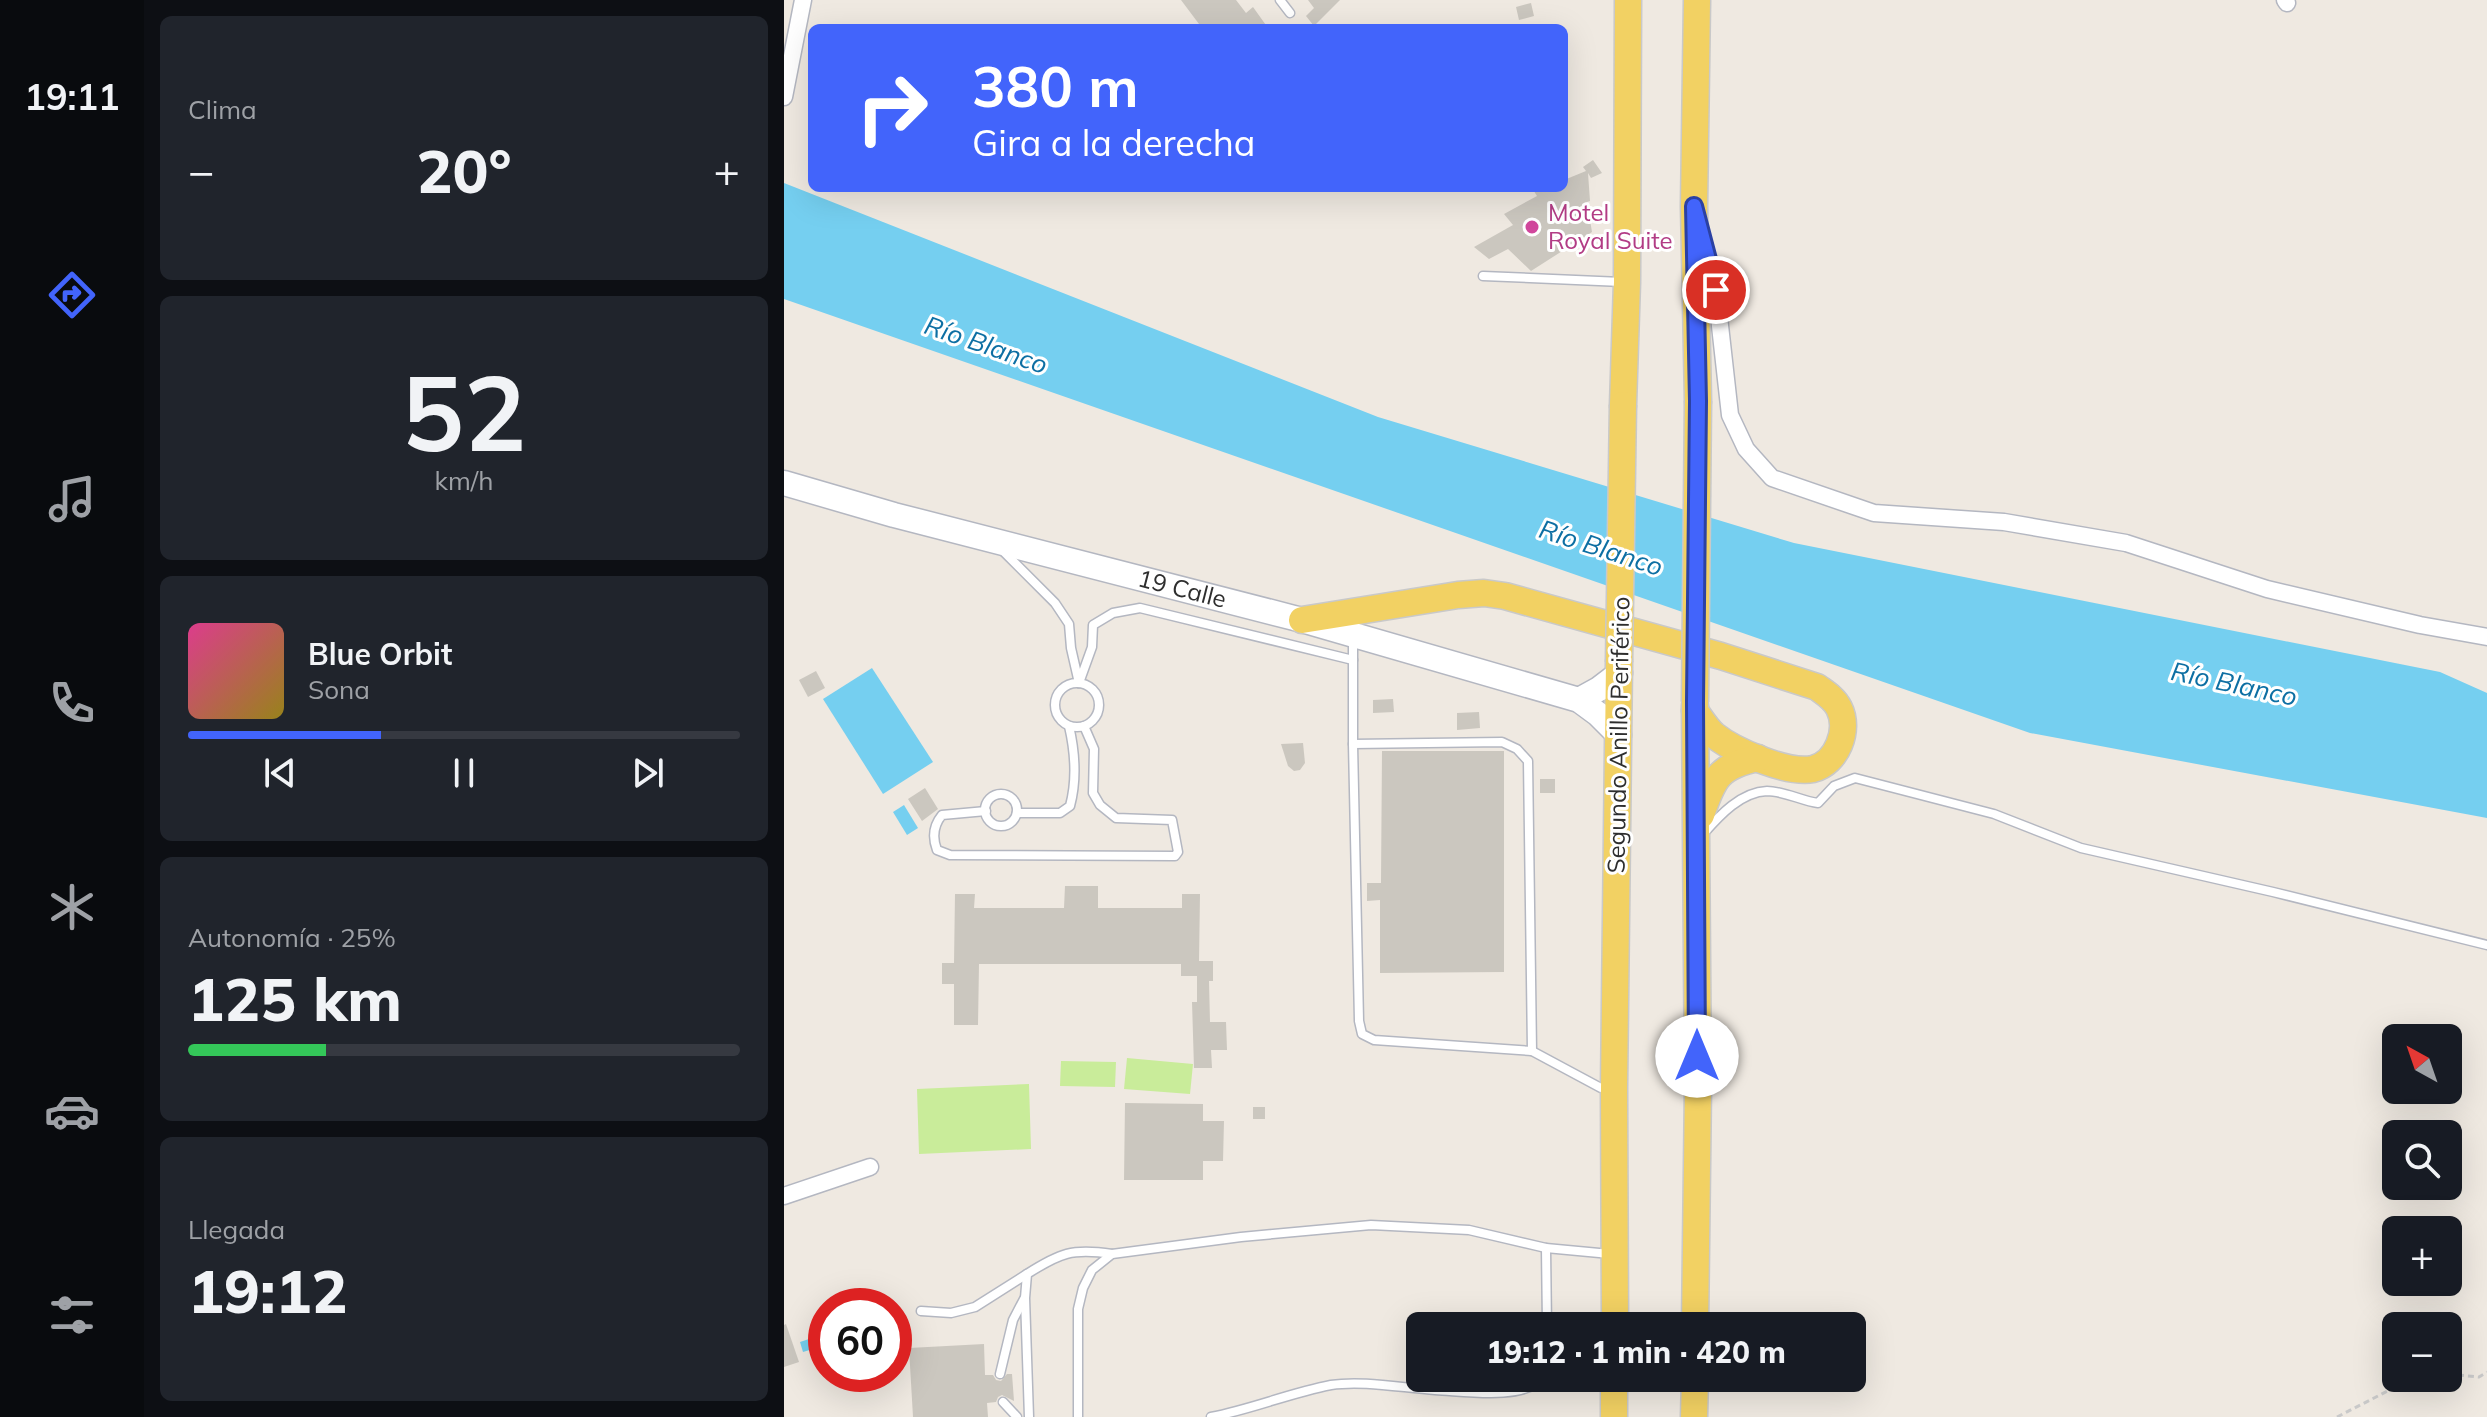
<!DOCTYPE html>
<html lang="es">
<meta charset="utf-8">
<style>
body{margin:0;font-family:Mulish,sans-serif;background:#20242c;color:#f1f3f6;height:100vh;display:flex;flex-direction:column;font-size:30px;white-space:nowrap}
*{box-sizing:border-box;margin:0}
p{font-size:26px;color:#9ea1a6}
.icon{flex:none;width:44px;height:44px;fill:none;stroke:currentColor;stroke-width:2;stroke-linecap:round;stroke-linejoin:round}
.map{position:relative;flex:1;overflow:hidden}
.side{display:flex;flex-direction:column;gap:16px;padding:16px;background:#0d0f14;width:640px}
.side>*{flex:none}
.guide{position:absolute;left:24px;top:24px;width:760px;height:168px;border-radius:12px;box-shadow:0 8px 32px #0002;background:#4264fb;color:#fff;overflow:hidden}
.needle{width:52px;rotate:320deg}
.controls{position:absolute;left:1598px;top:1024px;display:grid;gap:16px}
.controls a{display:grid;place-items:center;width:80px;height:80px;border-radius:12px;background:#171b24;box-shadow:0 8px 32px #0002;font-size:40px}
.speed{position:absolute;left:24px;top:1288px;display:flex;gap:16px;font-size:40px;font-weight:700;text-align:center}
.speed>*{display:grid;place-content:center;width:104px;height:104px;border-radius:50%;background:#171b24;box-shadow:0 8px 32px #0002;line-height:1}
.speed .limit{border:12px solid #d22;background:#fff;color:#111}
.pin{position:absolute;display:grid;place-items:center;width:68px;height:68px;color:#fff;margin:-34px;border:4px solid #fff;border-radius:50%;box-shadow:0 2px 8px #0007}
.me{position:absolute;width:88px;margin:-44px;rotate:0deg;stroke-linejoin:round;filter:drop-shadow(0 0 6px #0008)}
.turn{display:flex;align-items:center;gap:28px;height:168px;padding:0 32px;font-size:36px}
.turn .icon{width:104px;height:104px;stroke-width:2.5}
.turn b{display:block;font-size:56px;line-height:68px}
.big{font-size:60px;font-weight:800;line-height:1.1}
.side .tile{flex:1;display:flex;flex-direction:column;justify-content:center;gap:12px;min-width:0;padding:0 28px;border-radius:12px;background:#20242c}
.side .dial{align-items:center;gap:0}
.dial b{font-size:104px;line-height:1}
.song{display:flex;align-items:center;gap:24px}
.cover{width:96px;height:96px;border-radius:12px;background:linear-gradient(135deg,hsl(330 70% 55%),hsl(50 70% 35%))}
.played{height:8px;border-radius:4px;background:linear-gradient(90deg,#4264fb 35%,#363941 35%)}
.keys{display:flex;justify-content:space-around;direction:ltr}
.heat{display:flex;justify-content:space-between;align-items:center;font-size:44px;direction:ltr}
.charge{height:12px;border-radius:6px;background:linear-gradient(90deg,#34c759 25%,#363941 0)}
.trip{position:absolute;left:622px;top:1312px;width:460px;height:80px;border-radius:12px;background:#171b24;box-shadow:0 8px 32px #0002;font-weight:800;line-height:80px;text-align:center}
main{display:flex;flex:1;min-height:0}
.tab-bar{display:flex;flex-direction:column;width:144px;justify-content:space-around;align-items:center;background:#090b0e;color:#9ea1a6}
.tab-bar .icon{width:56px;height:56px}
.tab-bar .on{color:#4264fb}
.tab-bar b{font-size:36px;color:#f1f3f6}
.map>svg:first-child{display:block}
.pitch{fill:#c9ec9a}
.water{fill:#75cff0}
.building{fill:#cbc7bf}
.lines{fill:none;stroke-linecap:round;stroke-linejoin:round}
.lane-casing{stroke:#b4b7c1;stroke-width:11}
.street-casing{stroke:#b4b7c1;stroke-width:19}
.secondary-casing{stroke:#b4b7c1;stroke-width:27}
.primary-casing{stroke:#c9c9c9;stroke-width:29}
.path{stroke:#c9c9c9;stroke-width:3;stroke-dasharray:6 4;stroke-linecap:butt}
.lane{stroke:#fff;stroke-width:8}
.street{stroke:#fff;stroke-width:16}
.secondary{stroke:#fff;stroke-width:24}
.primary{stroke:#f2d163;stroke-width:26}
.primary-bridge-casing{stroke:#c9c9c9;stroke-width:29;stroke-linecap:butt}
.primary-bridge{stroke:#f2d163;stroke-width:26}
.route-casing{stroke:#2b41a3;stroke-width:20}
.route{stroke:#4264fb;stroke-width:14}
.hotel-dot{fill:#d1479c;stroke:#fff;stroke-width:3}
.labels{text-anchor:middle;stroke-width:6;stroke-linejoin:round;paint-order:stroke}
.hotel-label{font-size:24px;fill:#b23c85;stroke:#fff;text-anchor:start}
.street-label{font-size:24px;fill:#2e2e2e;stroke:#fff}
.water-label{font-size:26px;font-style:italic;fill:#0d6fa3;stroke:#fff}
</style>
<main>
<nav class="tab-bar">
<b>19:11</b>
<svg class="icon on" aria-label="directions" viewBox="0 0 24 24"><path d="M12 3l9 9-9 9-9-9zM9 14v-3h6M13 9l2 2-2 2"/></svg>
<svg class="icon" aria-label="music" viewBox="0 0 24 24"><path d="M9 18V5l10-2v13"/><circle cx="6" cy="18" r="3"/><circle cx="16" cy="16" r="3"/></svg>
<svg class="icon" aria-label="phone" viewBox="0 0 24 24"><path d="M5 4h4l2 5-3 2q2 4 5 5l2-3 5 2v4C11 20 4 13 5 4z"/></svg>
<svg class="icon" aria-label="climate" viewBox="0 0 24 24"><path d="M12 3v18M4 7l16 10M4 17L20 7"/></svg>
<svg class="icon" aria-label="car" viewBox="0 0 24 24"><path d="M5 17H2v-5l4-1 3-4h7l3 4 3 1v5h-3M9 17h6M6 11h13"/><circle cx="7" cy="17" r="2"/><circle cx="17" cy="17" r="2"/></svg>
<svg class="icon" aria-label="filters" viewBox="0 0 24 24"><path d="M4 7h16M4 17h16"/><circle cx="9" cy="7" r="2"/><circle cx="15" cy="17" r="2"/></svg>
</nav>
<section class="side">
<div class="tile"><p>Clima</p>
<div class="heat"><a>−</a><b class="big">20°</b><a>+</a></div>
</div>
<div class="tile dial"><b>52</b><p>km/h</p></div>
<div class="tile">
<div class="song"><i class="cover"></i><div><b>Blue Orbit</b><p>Sona</p></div></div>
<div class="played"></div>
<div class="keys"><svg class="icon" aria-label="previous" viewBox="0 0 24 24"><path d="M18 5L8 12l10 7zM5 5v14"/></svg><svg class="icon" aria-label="pause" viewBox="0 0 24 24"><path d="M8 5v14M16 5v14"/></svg><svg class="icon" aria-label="next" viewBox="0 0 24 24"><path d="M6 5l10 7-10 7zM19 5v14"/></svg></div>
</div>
<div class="tile"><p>Autonomía · 25%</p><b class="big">125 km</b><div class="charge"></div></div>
<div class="tile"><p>Llegada</p><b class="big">19:12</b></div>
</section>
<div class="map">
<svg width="1703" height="1417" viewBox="0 0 1703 1417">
<rect width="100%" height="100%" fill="#efe9e1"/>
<!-- pitch -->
<g class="pitch">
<polygon points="343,1058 409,1064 406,1094 340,1089"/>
<polygon points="277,1061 332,1062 331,1087 276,1086"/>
<polygon points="245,1084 247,1149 135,1154 133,1089"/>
</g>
<!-- water -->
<g class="water">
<polygon points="0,183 594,417 1010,543 1656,672 1703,693 1703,818 1246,733 0,299"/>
<polygon points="88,668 149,762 99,794 39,699"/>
<polygon points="120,805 134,828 123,835 109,812"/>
<polygon points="40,1334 42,1345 19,1352 16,1342"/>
</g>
<!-- building -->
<g class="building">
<polygon points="397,0 452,0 462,13 469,7 484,28 418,28"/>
<polygon points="524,0 556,0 530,26 522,16 530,8"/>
<polygon points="747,3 750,16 735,20 732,7"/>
<polygon points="809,160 818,173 807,178 804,173 806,201 803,202 808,232 747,271 724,249 705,259 690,247 729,225 720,214 753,196 748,188 780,188 780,180 802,171 799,167"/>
<polygon points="32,671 41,688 24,697 15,680"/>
<polygon points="609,699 610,712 589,713 589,700"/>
<polygon points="695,712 696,728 673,730 673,713"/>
<polygon points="519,743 521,763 516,770 510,771 504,766 497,744"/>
<polygon points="598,751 720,751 720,972 596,973 596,900 583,901 583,883 597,883"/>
<rect x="756" y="779" width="15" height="14"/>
<polygon points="141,788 154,809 138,821 124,799"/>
<polygon points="281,886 314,886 314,908 398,908 398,894 416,894 415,961 429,961 429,981 425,981 426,1022 442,1022 443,1050 427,1050 428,1068 410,1068 408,1002 413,1002 413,976 397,976 397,964 195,964 194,1025 170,1025 170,984 158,984 158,963 170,963 171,894 191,894 190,908 280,908"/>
<polygon points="341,1103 419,1104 419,1121 440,1121 439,1161 419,1161 419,1180 340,1180"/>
<rect x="469" y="1107" width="12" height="12"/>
<polygon points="2,1324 15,1362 0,1367 0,1325"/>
<polygon points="200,1344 201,1375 209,1375 212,1380 217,1381 223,1374 228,1374 230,1401 218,1395 214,1397 212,1402 203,1403 204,1417 129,1417 125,1348"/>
</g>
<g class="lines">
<!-- lane casing -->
<g class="lane-casing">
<g id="lane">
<polyline points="496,0 506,13"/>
<polyline points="699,276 838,282"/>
<polyline points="219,551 271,603 285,624 287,648 295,683"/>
<polyline points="569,638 569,744 575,1021 578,1034 590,1040 748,1051 817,1088 825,1088"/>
<polyline points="295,683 308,647 309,625 329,613 356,608 569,660"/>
<circle cx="293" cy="705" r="22"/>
<polyline points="569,744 718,742 733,749 744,761 748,1051"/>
<circle cx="217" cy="810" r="16"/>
<path d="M202 811 158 815C149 826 148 837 153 850L166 855 391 856 394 852 388 820 332 818 316 805 309 793 310 749 300 726"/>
<path d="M233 813H276L286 806C293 780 291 752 285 726"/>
<path d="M920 833C936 815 957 792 983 791 1000 791 1018 801 1034 803L1050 786 1071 778 1210 814 1297 848 1489 892 1703 945"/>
<polyline points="762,1248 763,1326"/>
<polyline points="137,1311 167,1313 191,1307 243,1274"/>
<polyline points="216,1374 229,1320 240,1299"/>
<polyline points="219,1402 233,1417"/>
<path d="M245 1417 241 1298 243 1274C276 1253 288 1248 328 1254"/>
<polyline points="294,1417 294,1309 299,1288 308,1270 328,1254 457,1237 587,1225 685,1230 762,1248 826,1254"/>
<path d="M427 1417C468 1409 506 1393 547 1385 578 1380 619 1388 651 1390 679 1391 740 1401 758 1378"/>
</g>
</g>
<!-- street casing -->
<g class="street-casing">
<g id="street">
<polyline points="1501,0 1503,3"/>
<polyline points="0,97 19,0"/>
<polyline points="919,242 932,290 946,415 962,449 988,478 1090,513 1220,522 1342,543 1483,589 1636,625 1703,637"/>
<polyline points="0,1196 86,1167"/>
</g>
</g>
<!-- secondary casing -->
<g class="secondary-casing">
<g id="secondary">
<path id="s1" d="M0 483 110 515 518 620 795 700 814 714 835 735"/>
<polyline points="795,700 815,689 836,673"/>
</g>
</g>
<!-- primary casing -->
<g class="primary-casing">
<g id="primary">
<polyline points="913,0 910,206 914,401"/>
<polyline points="839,405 843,282 844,0"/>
<path d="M518 620 674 595 700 593 721 596 937 656 1033 687C1041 693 1050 698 1055 708 1066 730 1053 763 1029 769 1003 774 950 751 930 735 922 728 917 719 911 711"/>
<polyline points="911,706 914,1086 911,1326"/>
<path d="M917 815C929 778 935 766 974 758"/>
<polyline points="831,1326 830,1088 835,662"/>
<polyline points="830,1417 830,1378"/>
<polyline points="910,1417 911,1378"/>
</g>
</g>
<!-- path -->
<g class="path">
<polyline points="1664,1374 1695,1377 1703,1372"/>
<polyline points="1553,1417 1629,1378"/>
</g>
<!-- lane -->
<use href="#lane" class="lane"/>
<!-- street -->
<use href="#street" class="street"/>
<!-- secondary -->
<use href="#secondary" class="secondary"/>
<!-- primary -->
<use href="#primary" class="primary"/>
<!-- primary-bridge casing -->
<g class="primary-bridge-casing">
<g id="primary-bridge">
<polyline points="835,662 839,405"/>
<polyline points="911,702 914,401"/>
</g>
</g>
<!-- primary-bridge -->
<use href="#primary-bridge" class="primary-bridge"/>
</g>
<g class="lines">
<!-- route casing -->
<g class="route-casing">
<polyline id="route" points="913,1056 911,702 914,401 910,206 932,290"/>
</g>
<!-- route -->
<use href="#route" class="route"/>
</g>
<!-- markers -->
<circle class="hotel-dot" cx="748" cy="227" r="8"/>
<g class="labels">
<!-- hotel labels -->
<g class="hotel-label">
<text x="764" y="221">Motel<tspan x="764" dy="28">Royal Suite</tspan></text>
</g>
<!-- street labels -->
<g class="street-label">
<text dy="8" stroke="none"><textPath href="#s1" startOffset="412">19 Calle</textPath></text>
<text transform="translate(835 735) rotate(-89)" y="8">Segundo Anillo Periférico</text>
</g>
<!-- water labels -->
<g class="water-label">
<text transform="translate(202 345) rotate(19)" y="9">Río Blanco</text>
<text transform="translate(817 548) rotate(18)" y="9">Río Blanco</text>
<text transform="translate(1450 684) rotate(12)" y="9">Río Blanco</text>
</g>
</g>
</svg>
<div class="controls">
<a><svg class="needle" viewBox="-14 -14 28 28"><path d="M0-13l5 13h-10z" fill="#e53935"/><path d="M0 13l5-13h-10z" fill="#9ea1a6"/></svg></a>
<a><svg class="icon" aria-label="search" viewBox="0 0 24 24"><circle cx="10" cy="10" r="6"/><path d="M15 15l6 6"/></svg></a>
<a>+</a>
<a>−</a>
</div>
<div class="speed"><div class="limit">60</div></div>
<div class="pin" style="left:932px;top:290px;background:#d93025"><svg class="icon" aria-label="arrive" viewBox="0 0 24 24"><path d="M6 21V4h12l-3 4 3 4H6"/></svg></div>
<svg class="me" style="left:913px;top:1056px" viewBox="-20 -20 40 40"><circle r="19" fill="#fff"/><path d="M0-13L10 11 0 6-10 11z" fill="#4264fb"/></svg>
<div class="trip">19:12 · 1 min · 420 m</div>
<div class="guide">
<div class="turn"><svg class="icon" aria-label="right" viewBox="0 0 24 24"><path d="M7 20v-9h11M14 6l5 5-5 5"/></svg><div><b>380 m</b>Gira a la derecha</div></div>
</div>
</div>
</main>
